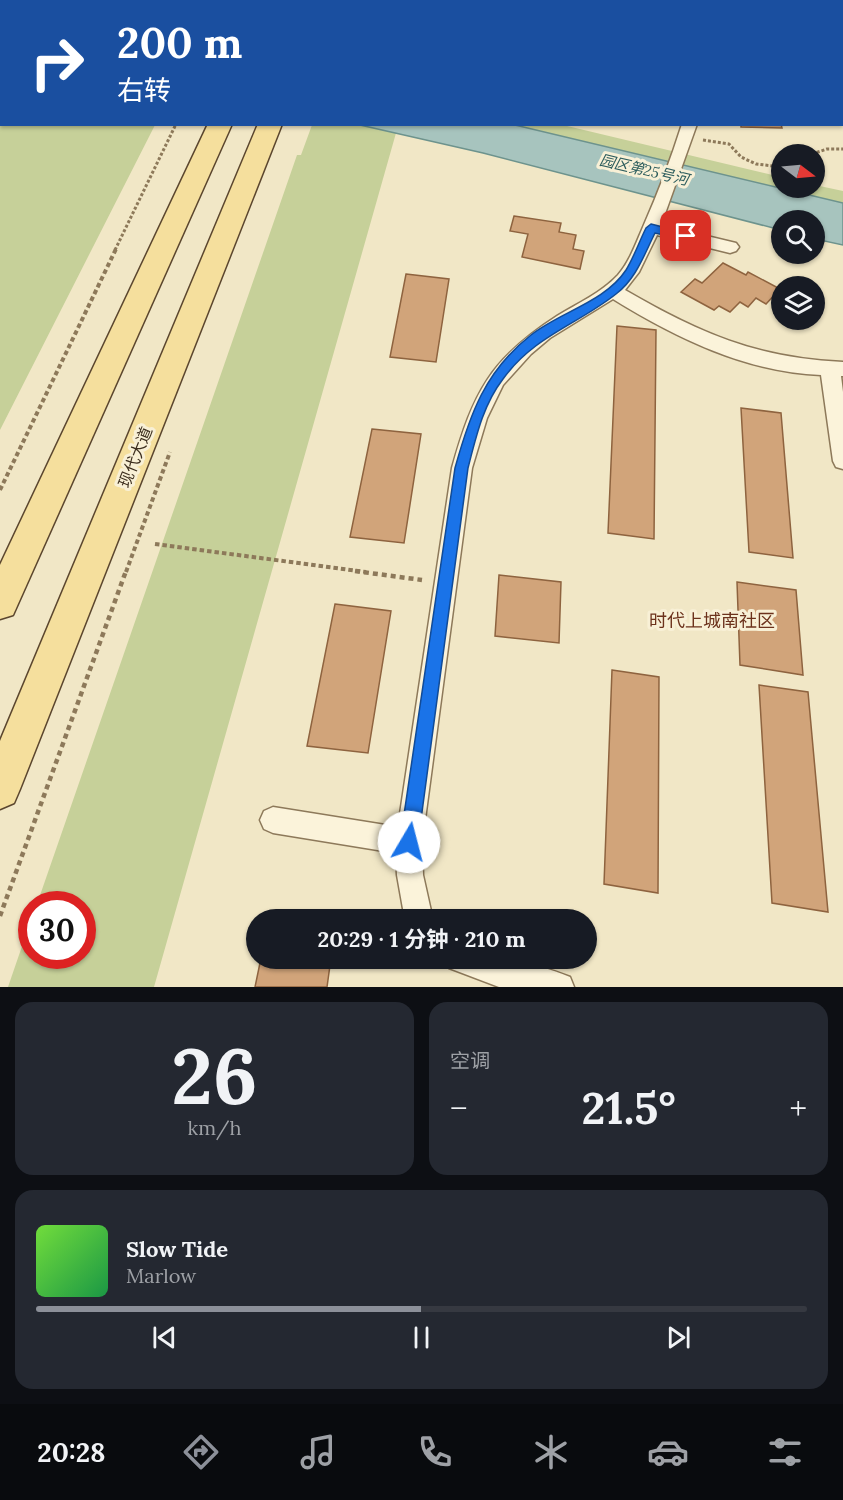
<!DOCTYPE html>
<html lang="zh">
<meta charset="utf-8">
<style>
body{margin:0;font-family:Lora,"Noto Sans SC",serif;background:#242831;color:#f1f3f6;height:100vh;display:flex;flex-direction:column;font-size:22px;white-space:nowrap}
*{box-sizing:border-box;margin:0}
p{font-size:20px;color:#9ea1a6}
.icon{flex:none;width:33px;height:33px;fill:none;stroke:currentColor;stroke-width:2;stroke-linecap:round;stroke-linejoin:round}
.map{position:relative;height:987px;overflow:hidden}
.details{display:flex;flex-direction:column;gap:15px;padding:15px;background:#0d0f14;flex:1}
.details>*{flex:none}
.guide{position:absolute;left:0px;top:0px;width:843px;height:126px;box-shadow:0 2px 4px #0004;background:#1a4fa0;color:#fff;overflow:hidden}
.needle{width:39px;rotate:106deg}
.fabs{position:absolute;left:771px;top:144px;display:grid;gap:12px}
.fabs a{display:grid;place-items:center;width:54px;height:54px;border-radius:50%;background:#171b24;box-shadow:0 2px 4px #0004;font-size:30px}
.speed{position:absolute;left:18px;top:891px;display:flex;gap:12px;font-size:30px;font-weight:700;text-align:center}
.speed>*{display:grid;place-content:center;width:78px;height:78px;border-radius:50%;background:#171b24;box-shadow:0 2px 4px #0004;line-height:1}
.speed .limit{border:9px solid #d22;background:#fff;color:#111}
.pin{position:absolute;display:grid;place-items:center;width:51px;height:51px;color:#fff;margin:-26px;border-radius:12px;box-shadow:0 3px 9px #0006}
.me{position:absolute;width:66px;margin:-33px;rotate:8deg;stroke-linejoin:round;filter:drop-shadow(0 0 4px #0008)}
.turn{display:flex;align-items:center;gap:21px;height:126px;padding:0 18px;font-size:27px}
.turn .icon{width:78px;height:78px;stroke-width:2.5}
.turn b{display:block;font-size:42px;line-height:51px}
.big{font-size:45px;font-weight:700;line-height:1.1}
.details .widget{flex:1;display:flex;flex-direction:column;justify-content:center;gap:9px;min-width:0;padding:0 21px;border-radius:18px;background:#242831}
.details .dial{align-items:center;gap:0}
.dial b{font-size:78px;line-height:1}
.song{display:flex;align-items:center;gap:18px}
.cover{width:72px;height:72px;border-radius:9px;background:linear-gradient(135deg,hsl(100 70% 55%),hsl(140 70% 35%))}
.played{height:6px;border-radius:3px;background:linear-gradient(90deg,#8c9099 50%,#363941 50%)}
.keys{display:flex;justify-content:space-around;direction:ltr}
.heat{display:flex;justify-content:space-between;align-items:center;font-size:33px;direction:ltr}
.details .tiles{flex:1;display:grid;gap:15px;grid-template-columns:1fr 1fr}
.widget:last-child{grid-column:span 2}
.trip{position:absolute;left:246px;top:909px;width:351px;height:60px;border-radius:30px;background:#171b24;box-shadow:0 2px 4px #0004;font-weight:700;line-height:60px;text-align:center}
.menu{display:flex;height:96px;justify-content:space-around;align-items:center;background:#090b0e;color:#9ea1a6}
.menu .icon{width:42px;height:42px}
.menu .selected{color:#8c9099}
.menu b{font-size:27px;color:#f1f3f6}
.map>svg:first-child{display:block}
.green{fill:#c6d099}
.water{fill:#a7c4be;stroke:#6d938d;stroke-width:1.5}
.building{fill:#d1a47a;stroke:#8e633f;stroke-width:1.5}
.lines{fill:none;stroke-linecap:round;stroke-linejoin:round}
.service-casing{stroke:#8d795a;stroke-width:4}
.minor-casing{stroke:#8d795a;stroke-width:3}
.primary-casing{stroke:#5b462e;stroke-width:3}
.path-far2{stroke:#8d795a;stroke-width:3;stroke-dasharray:3 2;stroke-linecap:butt}
.path-far1{stroke:#8d795a;stroke-width:4;stroke-dasharray:4.5 3;stroke-linecap:butt}
.path{stroke:#8d795a;stroke-width:4.5;stroke-dasharray:5 4;stroke-linecap:butt}
.service{fill:#fbf3da;fill-rule:evenodd}
.minor{fill:#fbf3da;fill-rule:evenodd}
.primary{fill:#f5df9d;fill-rule:evenodd}
.route{fill:#1a73e8;stroke:#114b97;stroke-width:1.5}
.labels{text-anchor:middle;stroke-width:6;stroke-linejoin:round;paint-order:stroke}
.far-water-label{font-size:15px;font-style:italic;fill:#2d5d5d;stroke:#f8f0d6}
.street-label{font-size:16px;fill:#3d2f1f;stroke:#f8f0d6}
.neighbourhood-label{font-size:18px;fill:#6c321c;stroke:#f8f0d6}
</style>
<div class="map">
<svg width="843" height="987" viewBox="0 0 843 987">
<rect width="100%" height="100%" fill="#f1e7c6"/>
<!-- green -->
<g class="green">
<polygon points="0,0 219,0 2,2 2,124 155,125 0,430"/>
<polygon points="312,125 360,125 396,133 154,987 8,987 31,920 32,956 82,956 82,904 37,904 297,155 301,155"/>
<polygon points="515,125 563,125 781,177 782,188 814,188 815,185 843,191 843,203"/>
</g>
<!-- water -->
<polygon class="water" points="360,125 515,125 843,203 843,245 815,239 814,220 782,220 781,230 483,153"/>
<!-- building -->
<g class="building">
<polygon points="741,124 781,124 782,128 741,127"/>
<polygon points="514,216 561,223 559,232 576,235 573,249 584,251 580,269 522,257 528,234 510,231"/>
<polygon points="723,263 746,275 748,272 780,289 766,304 756,298 748,307 740,302 730,312 719,306 714,310 681,292 695,279 702,283"/>
<polygon points="406,274 449,279 436,362 390,357"/>
<polygon points="617,326 656,330 654,539 608,533"/>
<polygon points="741,408 781,413 793,558 749,552"/>
<polygon points="372,429 421,434 404,543 350,537"/>
<polygon points="499,575 561,582 559,643 495,636"/>
<polygon points="737,582 796,590 803,675 740,665"/>
<polygon points="335,604 391,611 368,753 307,746"/>
<polygon points="612,670 659,677 658,893 604,884"/>
<polygon points="759,685 808,692 828,912 772,903"/>
<polygon points="261,958 331,958 327,987 255,987"/>
</g>
<g class="lines">
<!-- service casing -->
<g class="service-casing">
<g id="service">
<rect x="621" y="0" width="6" height="2"/>
<rect x="663" y="0" width="6" height="2"/>
</g>
</g>
<!-- minor casing -->
<g class="minor-casing">
<g id="minor">
<polygon points="590,0 604,0 604,2 591,2"/>
<rect x="842" y="24" width="1" height="8"/>
<path d="M682 124H697L661 225 736 243 739 247 736 251 730 253 657 235 639 272 625 290C699 333 756 358 843 362V376H841L843 392V469L836 467 833 461 821 375C746 372 676 338 613 299L550 338 531 354 503 385 487 418 472 468 422 842 423 875 433 920H405L397 875 396 853 273 833 264 829 260 820 264 811 273 807 398 827 452 468C473 393 490 359 557 316 578 303 601 293 618 275 630 261 636 243 643 227 658 193 671 159 682 124Z"/>
<path d="M445 958C487 958 530 960 570 977L574 987H499L449 968Z"/>
</g>
</g>
<!-- primary casing -->
<g class="primary-casing">
<g id="primary">
<polygon points="265,0 285,0 286,2 264,2"/>
<polygon points="308,0 328,0 307,2"/>
<polygon points="208,124 232,124 13,615 0,619 0,565"/>
<polygon points="258,124 282,124 20,789 14,803 0,809 0,741"/>
</g>
</g>
<!-- path-far2 -->
<g class="path-far2">
<polyline points="842,119 843,123"/>
<polyline points="703,140 729,144 741,157 756,164 782,167"/>
<polyline points="812,154 827,149 843,149"/>
<polyline points="115,250 176,124"/>
</g>
<!-- path-far1 -->
<g class="path-far1">
<polyline points="0,490 116,249"/>
<polyline points="155,544 366,572"/>
<polyline points="126,572 170,452"/>
</g>
<!-- path -->
<g class="path">
<polyline points="355,571 422,580"/>
<polyline points="0,916 126,571"/>
</g>
<!-- service -->
<use href="#service" class="service"/>
<!-- minor -->
<use href="#minor" class="minor"/>
<!-- primary -->
<use href="#primary" class="primary"/>
</g>
<!-- route -->
<path class="route" d="M651 224 690 234 691 236 686 240 655 233C644 255 636 279 616 294 577 325 534 336 503 379 483 405 476 437 468 468L418 842 415 848 409 850 403 848 400 842 455 468C470 414 485 371 531 335 560 312 605 302 626 270 634 257 639 242 646 228Z"/>
<g class="labels">
<!-- far-water labels -->
<g class="far-water-label">
<text transform="translate(644 170) rotate(13)" y="5">园区第25号河</text>
</g>
<!-- street labels -->
<g class="street-label">
<text transform="translate(135 457) rotate(-68)" y="6">现代大道</text>
</g>
<!-- neighbourhood labels -->
<g class="neighbourhood-label">
<text x="712" y="627">时代上城南社区</text>
</g>
</g>
</svg>
<div class="fabs">
<a><svg class="needle" viewBox="-14 -14 28 28"><path d="M0-13l5 13h-10z" fill="#e53935"/><path d="M0 13l5-13h-10z" fill="#9ea1a6"/></svg></a>
<a><svg class="icon" aria-label="search" viewBox="0 0 24 24"><circle cx="10" cy="10" r="6"/><path d="M15 15l6 6"/></svg></a>
<a><svg class="icon" aria-label="layers" viewBox="0 0 24 24"><path d="M12 4l9 5-9 5-9-5zM3 14l9 5 9-5"/></svg></a>
</div>
<div class="speed"><div class="limit">30</div></div>
<div class="pin" style="left:686px;top:236px;background:#d93025"><svg class="icon" aria-label="arrive" viewBox="0 0 24 24"><path d="M6 21V4h12l-3 4 3 4H6"/></svg></div>
<svg class="me" style="left:409px;top:842px" viewBox="-20 -20 40 40"><circle r="19" fill="#fff"/><path d="M0-13L10 11 0 6-10 11z" fill="#1a73e8"/></svg>
<div class="trip">20:29 · 1 分钟 · 210 m</div>
<div class="guide">
<div class="turn"><svg class="icon" aria-label="right" viewBox="0 0 24 24"><path d="M7 20v-9h11M14 6l5 5-5 5"/></svg><div><b>200 m</b>右转</div></div>
</div>
</div>
<section class="details">
<div class="tiles">
<div class="widget dial"><b>26</b><p>km/h</p></div>
<div class="widget"><p>空调</p>
<div class="heat"><a>−</a><b class="big">21.5°</b><a>+</a></div>
</div>
<div class="widget">
<div class="song"><i class="cover"></i><div><b>Slow Tide</b><p>Marlow</p></div></div>
<div class="played"></div>
<div class="keys"><svg class="icon" aria-label="previous" viewBox="0 0 24 24"><path d="M18 5L8 12l10 7zM5 5v14"/></svg><svg class="icon" aria-label="pause" viewBox="0 0 24 24"><path d="M8 5v14M16 5v14"/></svg><svg class="icon" aria-label="next" viewBox="0 0 24 24"><path d="M6 5l10 7-10 7zM19 5v14"/></svg></div>
</div>
</div>
</section>
<nav class="menu">
<b>20:28</b>
<svg class="icon selected" aria-label="directions" viewBox="0 0 24 24"><path d="M12 3l9 9-9 9-9-9zM9 14v-3h6M13 9l2 2-2 2"/></svg>
<svg class="icon" aria-label="music" viewBox="0 0 24 24"><path d="M9 18V5l10-2v13"/><circle cx="6" cy="18" r="3"/><circle cx="16" cy="16" r="3"/></svg>
<svg class="icon" aria-label="phone" viewBox="0 0 24 24"><path d="M5 4h4l2 5-3 2q2 4 5 5l2-3 5 2v4C11 20 4 13 5 4z"/></svg>
<svg class="icon" aria-label="climate" viewBox="0 0 24 24"><path d="M12 3v18M4 7l16 10M4 17L20 7"/></svg>
<svg class="icon" aria-label="car" viewBox="0 0 24 24"><path d="M5 17H2v-5l4-1 3-4h7l3 4 3 1v5h-3M9 17h6M6 11h13"/><circle cx="7" cy="17" r="2"/><circle cx="17" cy="17" r="2"/></svg>
<svg class="icon" aria-label="filters" viewBox="0 0 24 24"><path d="M4 7h16M4 17h16"/><circle cx="9" cy="7" r="2"/><circle cx="15" cy="17" r="2"/></svg>
</nav>
